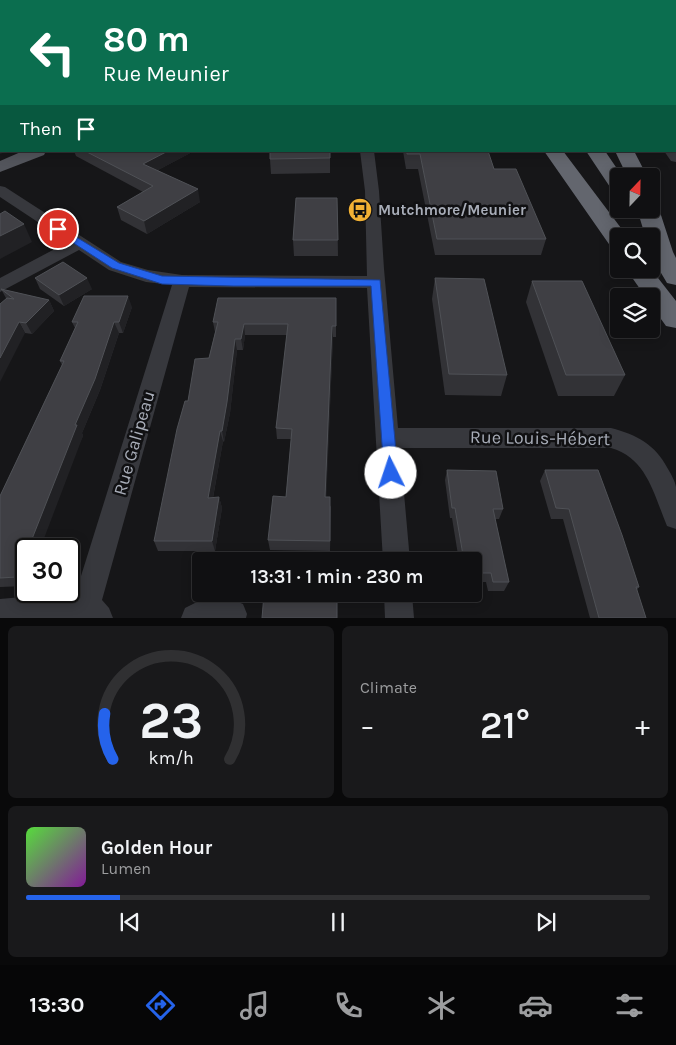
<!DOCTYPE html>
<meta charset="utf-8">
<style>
body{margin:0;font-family:Karla,sans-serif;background:#19191b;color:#f1f3f6;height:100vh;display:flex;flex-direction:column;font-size:19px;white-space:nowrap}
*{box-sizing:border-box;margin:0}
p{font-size:16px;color:#9c9d9f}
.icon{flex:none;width:28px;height:28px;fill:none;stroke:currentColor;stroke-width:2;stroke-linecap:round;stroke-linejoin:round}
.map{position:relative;height:618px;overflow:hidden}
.drawer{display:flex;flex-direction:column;gap:8px;padding:8px;background:#09090a;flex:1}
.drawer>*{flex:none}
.guide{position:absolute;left:0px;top:0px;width:676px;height:152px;box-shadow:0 2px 12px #0003,0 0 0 1px #303032;background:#0b6e4f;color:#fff;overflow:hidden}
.needle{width:32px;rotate:22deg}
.tools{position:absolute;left:610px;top:168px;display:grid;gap:10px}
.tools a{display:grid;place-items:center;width:50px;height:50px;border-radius:5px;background:#101012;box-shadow:0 2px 12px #0003,0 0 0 1px #303032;font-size:25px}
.speed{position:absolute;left:15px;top:538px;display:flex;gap:10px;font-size:25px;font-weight:700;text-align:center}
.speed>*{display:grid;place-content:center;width:65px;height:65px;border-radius:50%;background:#101012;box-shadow:0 2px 12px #0003,0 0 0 1px #303032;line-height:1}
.speed .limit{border:2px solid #111;border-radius:8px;background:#fff;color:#111}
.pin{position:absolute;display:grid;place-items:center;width:42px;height:42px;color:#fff;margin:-21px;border:2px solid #fff;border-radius:50%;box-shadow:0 1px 5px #0007}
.me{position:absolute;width:55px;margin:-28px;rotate:356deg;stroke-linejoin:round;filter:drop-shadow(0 0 4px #0008)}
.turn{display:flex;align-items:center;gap:18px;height:105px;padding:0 20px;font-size:22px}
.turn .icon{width:65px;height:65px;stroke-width:2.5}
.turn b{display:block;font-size:35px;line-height:42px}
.then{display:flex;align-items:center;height:48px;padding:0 20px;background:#0003;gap:10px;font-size:19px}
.big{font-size:38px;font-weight:600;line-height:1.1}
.drawer .tile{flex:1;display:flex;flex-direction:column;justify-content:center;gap:8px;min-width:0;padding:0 18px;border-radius:8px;background:#19191b}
.drawer .dial{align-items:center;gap:0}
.dial svg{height:130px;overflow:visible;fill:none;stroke:#303032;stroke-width:7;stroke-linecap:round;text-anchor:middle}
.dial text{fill:#f1f3f6;stroke:none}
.song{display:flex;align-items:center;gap:15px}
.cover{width:60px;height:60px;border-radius:8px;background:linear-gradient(135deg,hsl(110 70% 55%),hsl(290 70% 35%))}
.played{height:5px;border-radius:2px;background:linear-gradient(90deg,#2563eb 15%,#303032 15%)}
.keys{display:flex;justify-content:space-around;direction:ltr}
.heat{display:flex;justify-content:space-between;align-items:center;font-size:28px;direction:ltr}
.drawer .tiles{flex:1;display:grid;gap:8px;grid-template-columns:1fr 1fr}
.tile:last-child{grid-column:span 2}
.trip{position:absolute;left:192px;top:552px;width:290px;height:50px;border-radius:5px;background:#101012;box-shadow:0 2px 12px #0003,0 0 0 1px #303032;font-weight:600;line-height:50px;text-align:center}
.dock{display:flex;height:80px;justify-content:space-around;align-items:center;background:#060607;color:#9c9d9f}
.dock .icon{width:35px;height:35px}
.dock .selected{color:#2563eb}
.dock b{font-size:22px;color:#f1f3f6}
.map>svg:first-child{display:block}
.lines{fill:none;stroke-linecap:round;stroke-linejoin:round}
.minor{fill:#37383d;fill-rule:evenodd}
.major{fill:#53555c;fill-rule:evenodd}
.highway{fill:#63666e;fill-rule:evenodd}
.wall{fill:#323236}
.shaded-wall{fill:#212124}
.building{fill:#3f3f44;stroke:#4f5156}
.route{fill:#2563eb;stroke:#184099}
.labels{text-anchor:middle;stroke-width:5;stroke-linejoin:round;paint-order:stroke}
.poi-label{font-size:15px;font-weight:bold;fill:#a8adb8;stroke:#111113;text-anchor:start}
.near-street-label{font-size:18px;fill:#a8adb8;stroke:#111113}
</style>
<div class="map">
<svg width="676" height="618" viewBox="0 0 676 618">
<rect width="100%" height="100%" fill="#161618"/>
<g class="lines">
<!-- minor -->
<g class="minor">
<polygon points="646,0 656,0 656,1 647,1"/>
<rect x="675" y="2" width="1" height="6"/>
<rect x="675" y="118" width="1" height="8"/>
<polygon points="675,148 676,148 676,162 671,161 664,151 675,151"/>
<path d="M360 151H374L379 191 384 269 398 428H611C637 435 655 444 668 469 671 474 675 481 676 487 676 500 676 516 676 529L667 526C654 495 647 458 611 448H400L410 561H383L367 288 189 287 102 600 109 608 113 618H0V599L76 592 172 285 146 282 109 270 79 250 0 292V278L68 242 0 197V186L5 187 121 262 148 270 182 275 367 276 365 191Z"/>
<polygon points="384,594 412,594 414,618 385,618"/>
<polygon points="233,600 243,604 247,614 246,618 181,618 185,608 195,603"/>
</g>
<!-- major -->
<polygon class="major" points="23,151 46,151 44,155 0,172 0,161"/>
<!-- highway -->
<g class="highway">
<polygon points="400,0 413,0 414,1 401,1"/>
<polygon points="451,0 464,0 465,1 452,1"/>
<polygon points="505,0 517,0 518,1 506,1"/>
<polygon points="544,151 563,151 627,236 619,236 619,249 611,247"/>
<polygon points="586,151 605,151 622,176 619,176 619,192 612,190"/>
<polygon points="615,151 634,151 647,176 627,176"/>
<polygon points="651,203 656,204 659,209 673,252 676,258 676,285 667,283 651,256 651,236 640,236 644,232 637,209 651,209"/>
<polygon points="626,269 651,269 676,301 676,328 666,326 651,305 651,296 645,296"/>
</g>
</g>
<!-- wall -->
<g class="wall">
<polygon points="288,0 359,0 356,1 293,1"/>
<polygon points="675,61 676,62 676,106 675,106"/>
<polygon points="0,86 1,86 1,114 0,113"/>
<polygon points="74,151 194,151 158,170 200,202 147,234 121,220 117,207 143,192 76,156"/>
<polygon points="403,151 488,151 494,169 546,239 541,255 435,255 418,169 406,169"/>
<polygon points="330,158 330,173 271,174 270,159"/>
<polygon points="337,198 338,256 294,256 293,240"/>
<polygon points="35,278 92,289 64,306 40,289"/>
<polygon points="435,278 507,375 501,396 445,395 432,299"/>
<polygon points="532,281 625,375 614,396 558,396 526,302"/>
<polygon points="1,289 49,300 54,311 32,334 25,333"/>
<polygon points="336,298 336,337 333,337 326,497 331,507 330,551 270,550 268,540 286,497 291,439 277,439 276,428 287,335 245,335 243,350 237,350 230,413 224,442 223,441 213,498 219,497 222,508 215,551 158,551 154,541 188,401 209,358 215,332 213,322"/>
<polygon points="132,307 123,333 119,333 100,390 82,433 83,436 26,549 26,584 25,586 0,587 0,496 62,365 60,361 75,328 72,322"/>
<polygon points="447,470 503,509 499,519 495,519 509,582 504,591 488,591 486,582 474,582 474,561 459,561 452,518 450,518 445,480"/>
<polygon points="545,470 639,587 637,590 646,618 590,618 563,519 551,519 540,481"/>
</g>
<!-- shaded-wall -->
<g class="shaded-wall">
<polygon points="222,0 248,0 245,1 219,1"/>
<polygon points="336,0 359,0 356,1 336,1"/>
<rect x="0" y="71" width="1" height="12"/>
<polygon points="0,140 1,140 1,151 8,151 0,154"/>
<polygon points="168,151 194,151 147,176 143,164"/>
<polygon points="198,189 200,202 147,234 144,221"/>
<polygon points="24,224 32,242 0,259 0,236"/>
<polygon points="87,278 92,289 64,306 59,295"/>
<polygon points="128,296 132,307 123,333 119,322"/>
<polygon points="49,300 54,311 32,334 26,323"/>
<polygon points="19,322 25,333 0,382 0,358"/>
<polygon points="114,322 119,333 100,390 82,433 83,436 40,549 28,549"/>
<polygon points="244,324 245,335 243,350 241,339"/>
<polygon points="332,326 333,337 326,507 325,497"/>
<polygon points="235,339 237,350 230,413 224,442 222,431"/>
<polygon points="220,431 223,441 211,508 208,498"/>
<polygon points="219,497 222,508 215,551 212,541"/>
<polygon points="26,553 26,584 25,586 17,577"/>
</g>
<!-- building -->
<g class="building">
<polygon points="0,0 222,0 219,1 1,1 1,71 0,71"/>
<polygon points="675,61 676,62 676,88 675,88"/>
<polygon points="0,86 1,86 1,105 0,104"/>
<rect x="0" y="114" width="1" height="26"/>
<polygon points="85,151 168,151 143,164 198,189 144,221 117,207 153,186"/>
<polygon points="270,151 330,151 330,158 270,159"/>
<polygon points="407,151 488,151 494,169 516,169 546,239 437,239 420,154 407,154"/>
<polygon points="296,198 337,198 338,240 293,240"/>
<polygon points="5,211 24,224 0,236 0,214"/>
<polygon points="63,262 87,278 59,295 35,278"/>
<polygon points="435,278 484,279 507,375 449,374"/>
<polygon points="532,281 582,281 625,375 566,375"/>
<polygon points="1,289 49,300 26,323 19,322 0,358 0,304 7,298 14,299"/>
<polygon points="84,296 128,296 119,322 114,322 95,379 75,425 77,425 28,549 26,549 26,553 17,577 0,578 0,496 64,361 60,361 78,322 72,322"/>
<polygon points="218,298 336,298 336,326 332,326 325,497 330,497 330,541 268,540 273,496 286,497 292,429 276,428 288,324 244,324 241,339 235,339 227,402 222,431 220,431 208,498 219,497 212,541 154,541 177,429 185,401 188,401 195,359 209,358 218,322 213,322"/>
<polygon points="447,470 496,471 503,509 493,509 509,582 493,582 491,573 474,573 474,561 464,561 455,508 452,508"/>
<polygon points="545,470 598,470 622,535 639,587 636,587 646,618 599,618 569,509 556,508"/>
<polygon points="264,594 337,594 337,618 262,618"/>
</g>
<!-- route -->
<polygon class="route" points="58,226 119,263 162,276 380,280 398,473 396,478 391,480 386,478 384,473 371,286 233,286 162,284 112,268 55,231 55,227"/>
<!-- icons -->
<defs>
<g id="bus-disc" transform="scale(1.25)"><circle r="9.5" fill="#f2b134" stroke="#111113"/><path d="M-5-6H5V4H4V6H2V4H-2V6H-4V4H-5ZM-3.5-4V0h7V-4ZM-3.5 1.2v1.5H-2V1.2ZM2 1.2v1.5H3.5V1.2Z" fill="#111"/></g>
</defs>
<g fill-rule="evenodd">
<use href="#bus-disc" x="360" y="210"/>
</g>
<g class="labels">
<!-- poi labels -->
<g class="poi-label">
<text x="378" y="215">Mutchmore/Meunier</text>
</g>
<!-- near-street labels -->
<g class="near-street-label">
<text transform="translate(540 438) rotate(1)" y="6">Rue Louis-Hébert</text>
<text transform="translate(134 443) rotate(-74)" y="6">Rue Galipeau</text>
</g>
</g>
</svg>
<div class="tools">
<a><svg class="needle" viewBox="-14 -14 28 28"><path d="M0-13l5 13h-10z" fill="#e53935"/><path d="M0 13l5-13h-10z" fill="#9c9d9f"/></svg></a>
<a><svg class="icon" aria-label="search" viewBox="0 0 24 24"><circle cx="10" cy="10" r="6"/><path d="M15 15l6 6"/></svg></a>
<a><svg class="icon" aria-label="layers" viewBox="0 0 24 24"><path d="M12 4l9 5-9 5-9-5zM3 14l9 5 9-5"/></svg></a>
</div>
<div class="speed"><div class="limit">30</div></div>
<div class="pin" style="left:58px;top:229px;background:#d93025"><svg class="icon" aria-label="arrive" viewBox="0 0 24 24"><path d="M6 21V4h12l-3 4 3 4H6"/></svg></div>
<svg class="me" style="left:391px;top:473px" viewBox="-20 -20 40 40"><circle r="19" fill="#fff"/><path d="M0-13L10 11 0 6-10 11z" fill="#2563eb"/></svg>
<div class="trip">13:31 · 1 min · 230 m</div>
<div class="guide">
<div class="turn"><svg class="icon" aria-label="left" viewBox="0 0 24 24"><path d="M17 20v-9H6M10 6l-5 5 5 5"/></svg><div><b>80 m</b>Rue Meunier</div></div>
<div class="then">Then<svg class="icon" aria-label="arrive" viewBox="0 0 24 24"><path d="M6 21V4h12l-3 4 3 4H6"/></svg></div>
</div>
</div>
<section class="drawer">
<div class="tiles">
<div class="tile dial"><svg viewBox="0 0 100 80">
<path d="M14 69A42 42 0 1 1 86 69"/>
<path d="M14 69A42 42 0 0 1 9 41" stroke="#2563eb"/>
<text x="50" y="56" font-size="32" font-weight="700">23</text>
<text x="50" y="72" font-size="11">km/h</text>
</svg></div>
<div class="tile"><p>Climate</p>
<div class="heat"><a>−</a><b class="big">21°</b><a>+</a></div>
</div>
<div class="tile">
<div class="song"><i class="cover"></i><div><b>Golden Hour</b><p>Lumen</p></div></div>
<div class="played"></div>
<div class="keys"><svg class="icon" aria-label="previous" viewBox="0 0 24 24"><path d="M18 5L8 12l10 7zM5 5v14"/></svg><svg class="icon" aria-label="pause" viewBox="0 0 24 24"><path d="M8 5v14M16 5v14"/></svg><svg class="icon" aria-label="next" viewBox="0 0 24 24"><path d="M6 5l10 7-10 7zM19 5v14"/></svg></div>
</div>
</div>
</section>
<nav class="dock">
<b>13:30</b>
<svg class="icon selected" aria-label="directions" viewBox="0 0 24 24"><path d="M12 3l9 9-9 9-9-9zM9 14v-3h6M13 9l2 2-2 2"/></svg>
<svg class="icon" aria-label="music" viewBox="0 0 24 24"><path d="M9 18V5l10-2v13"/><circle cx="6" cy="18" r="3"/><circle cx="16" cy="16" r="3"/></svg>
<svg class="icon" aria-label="phone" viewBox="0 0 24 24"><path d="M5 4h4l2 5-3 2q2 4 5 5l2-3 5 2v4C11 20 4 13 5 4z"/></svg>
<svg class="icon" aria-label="climate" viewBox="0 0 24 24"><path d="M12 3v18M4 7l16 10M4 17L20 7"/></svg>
<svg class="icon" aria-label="car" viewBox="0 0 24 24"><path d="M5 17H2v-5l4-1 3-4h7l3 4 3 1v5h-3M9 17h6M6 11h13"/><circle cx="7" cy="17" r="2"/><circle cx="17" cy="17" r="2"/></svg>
<svg class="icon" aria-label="filters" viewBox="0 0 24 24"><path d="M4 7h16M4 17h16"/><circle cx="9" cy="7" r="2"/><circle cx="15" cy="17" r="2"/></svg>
</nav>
